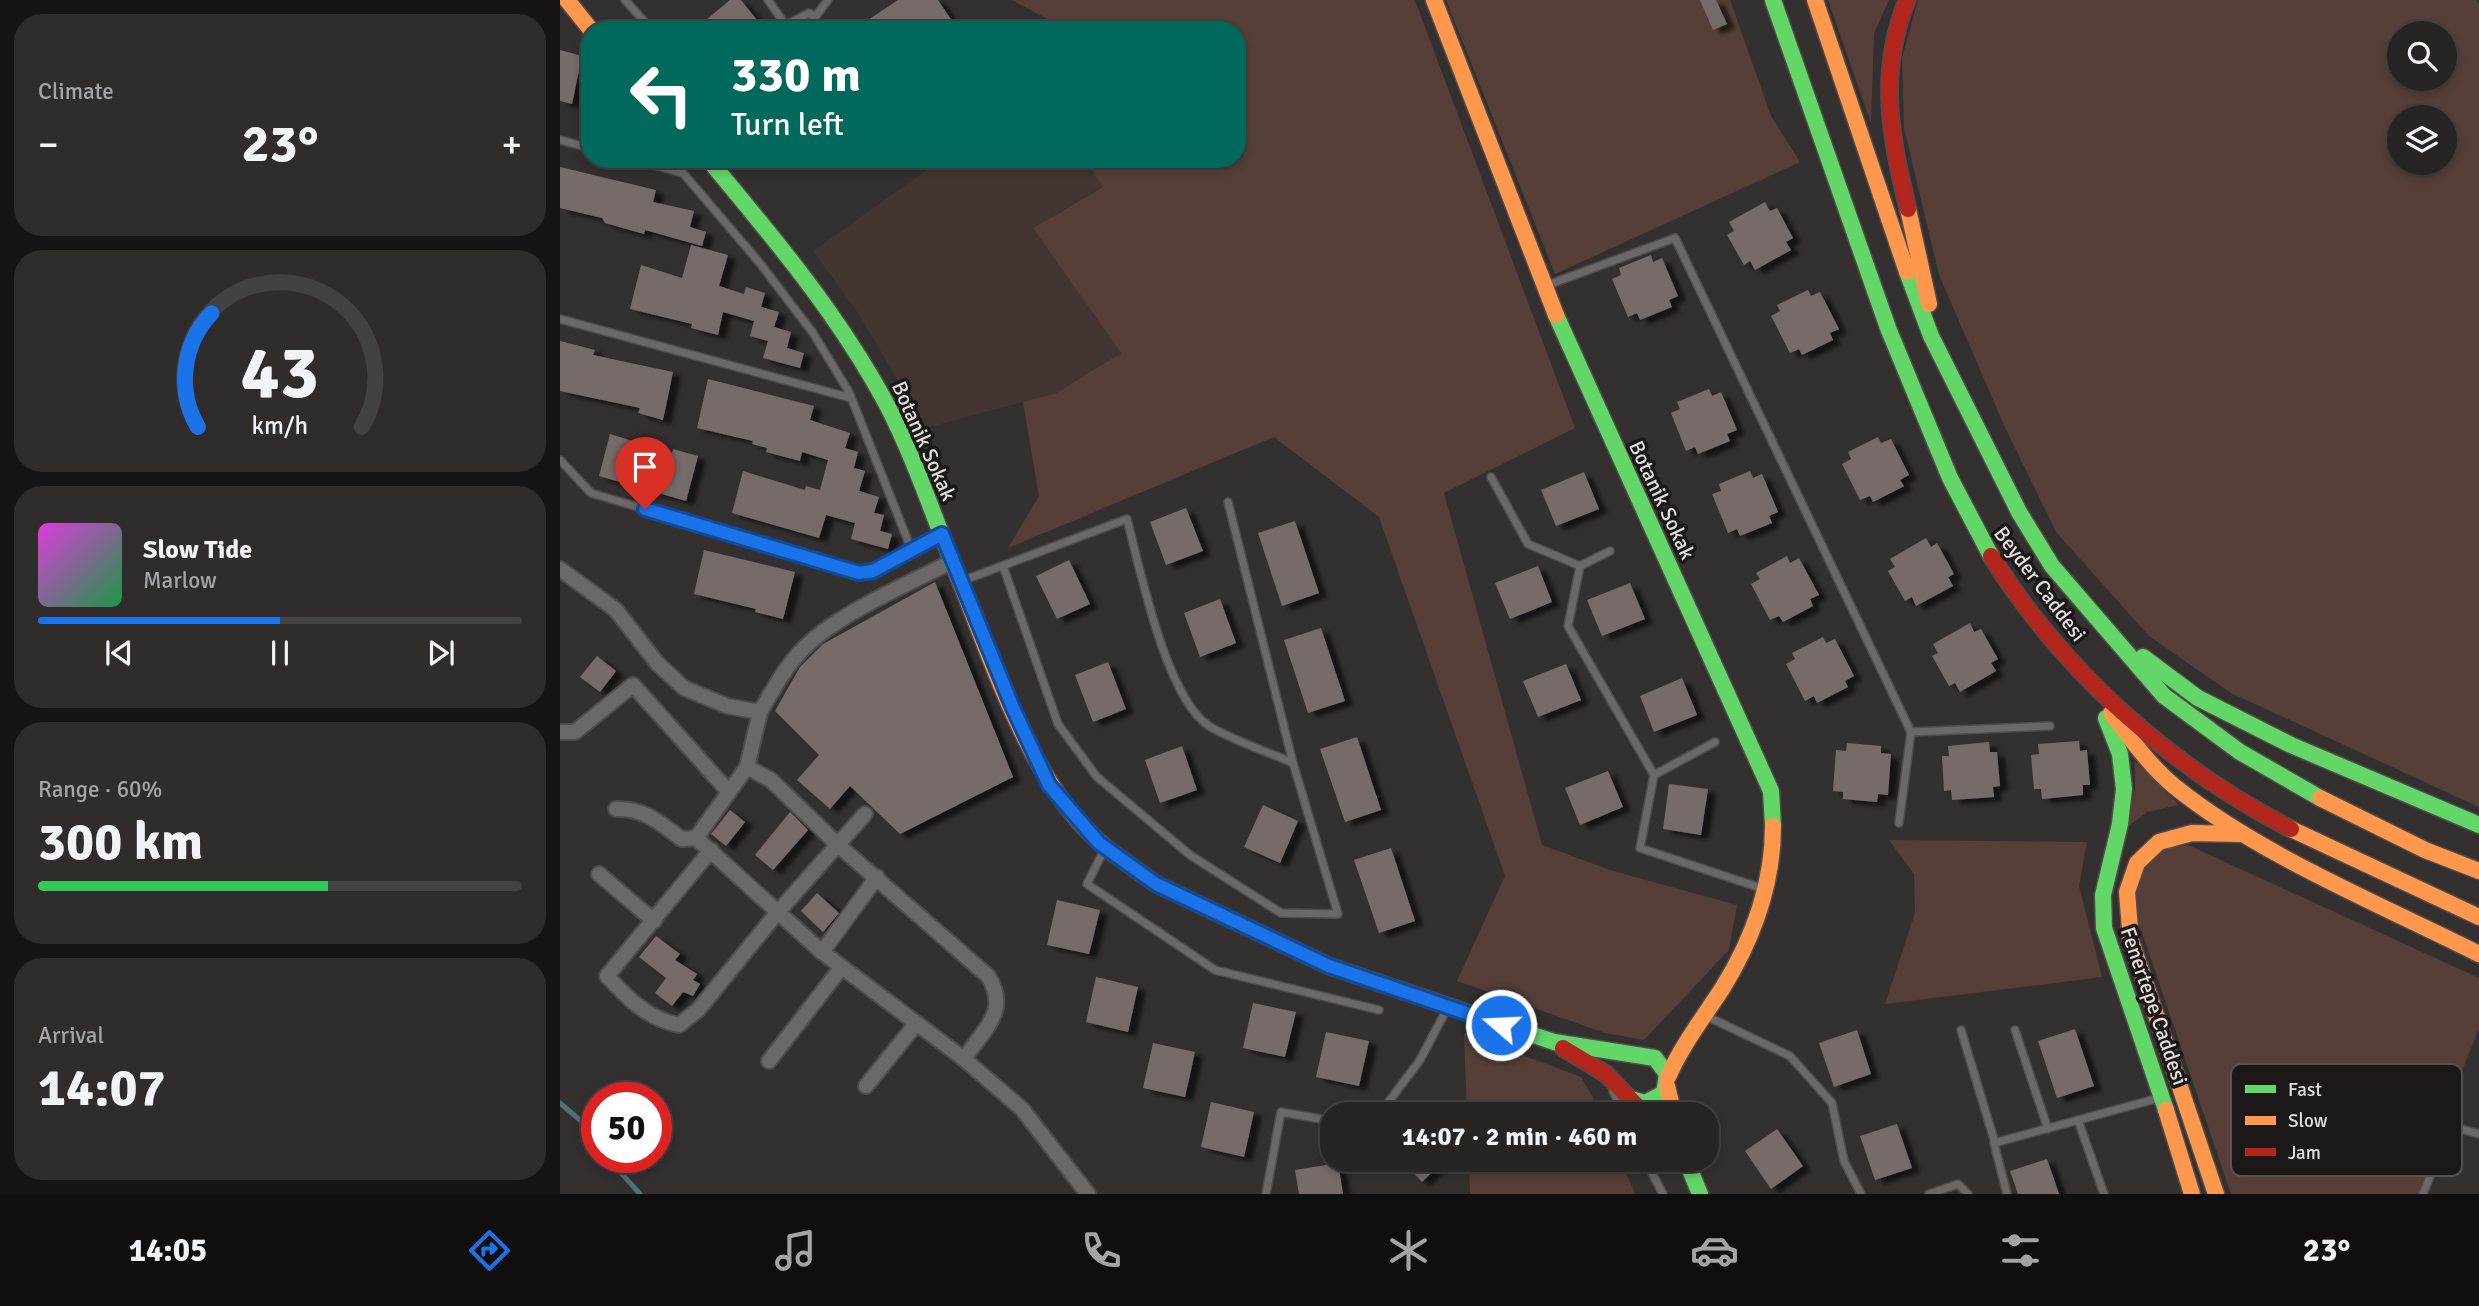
<!DOCTYPE html>
<meta charset="utf-8">
<style>
body{margin:0;font-family:Signika,sans-serif;background:#302c2c;color:#f1f3f6;height:100vh;display:flex;flex-direction:column;font-size:26px;white-space:nowrap}
*{box-sizing:border-box;margin:0}
p{font-size:23px;color:#a5a4a6}
.icon{flex:none;width:38px;height:38px;fill:none;stroke:currentColor;stroke-width:2;stroke-linecap:round;stroke-linejoin:round}
.map{position:relative;flex:1;overflow:hidden}
.side{display:flex;flex-direction:column;gap:14px;padding:14px;background:#161414;width:560px}
.side>*{flex:none}
.guide{position:absolute;left:21px;top:21px;width:665px;height:147px;border-radius:28px;box-shadow:0 4px 10px #0003,0 0 0 2px #444141;background:#00695c;color:#fff;overflow:hidden}
.controls{position:absolute;left:1827px;top:21px;display:grid;gap:14px}
.controls a{display:grid;place-items:center;width:70px;height:70px;border-radius:50%;background:#282424;box-shadow:0 4px 10px #0003,0 0 0 2px #444141;font-size:35px}
.speed{position:absolute;left:21px;top:1082px;display:flex;gap:14px;font-size:35px;font-weight:700;text-align:center}
.speed>*{display:grid;place-content:center;width:91px;height:91px;border-radius:50%;background:#282424;box-shadow:0 4px 10px #0003,0 0 0 2px #444141;line-height:1}
.speed .limit{border:10px solid #d22;background:#fff;color:#111}
.pin{position:absolute;display:grid;place-items:center;width:60px;height:60px;color:#fff;margin:-72px -30px;border-radius:50% 50% 50% 0;rotate:-45deg;box-shadow:0 0 7px #0007}
.pin .icon{rotate:45deg}
.me{position:absolute;width:77px;margin:-38px;rotate:289deg;stroke-linejoin:round;filter:drop-shadow(0 0 5px #0008)}
.turn{display:flex;align-items:center;gap:24px;height:147px;padding:0 35px;font-size:32px}
.turn .icon{width:91px;height:91px;stroke-width:2.5}
.turn b{display:block;font-size:49px;line-height:60px}
.big{font-size:52px;font-weight:700;line-height:1.1}
.side .widget{flex:1;display:flex;flex-direction:column;justify-content:center;gap:10px;min-width:0;padding:0 24px;border-radius:28px;background:#302c2c}
.side .dial{align-items:center;gap:0}
.dial svg{height:182px;overflow:visible;fill:none;stroke:#444141;stroke-width:7;stroke-linecap:round;text-anchor:middle}
.dial text{fill:#f1f3f6;stroke:none}
.song{display:flex;align-items:center;gap:21px}
.cover{width:84px;height:84px;border-radius:10px;background:linear-gradient(135deg,hsl(300 70% 55%),hsl(140 70% 35%))}
.played{height:7px;border-radius:4px;background:linear-gradient(90deg,#1a73e8 50%,#444141 50%)}
.keys{display:flex;justify-content:space-around;direction:ltr}
.heat{display:flex;justify-content:space-between;align-items:center;font-size:38px;direction:ltr}
.charge{height:10px;border-radius:5px;background:linear-gradient(90deg,#34c759 60%,#444141 0)}
.trip{position:absolute;left:760px;top:1102px;width:399px;height:70px;border-radius:28px;background:#282424;box-shadow:0 4px 10px #0003,0 0 0 2px #444141;font-weight:700;line-height:70px;text-align:center}
.dock{display:flex;height:112px;justify-content:space-around;align-items:center;background:#100e0e;color:#a5a4a6}
.dock .icon{width:49px;height:49px}
.dock .active{color:#1a73e8}
.dock b{font-size:32px;color:#f1f3f6}
main{display:flex;flex:1;min-height:0}
.map>svg:first-child{display:block}
.built{fill:#433531}
.green{fill:#553f38;fill-rule:evenodd}
.lines{fill:none;stroke-linecap:round;stroke-linejoin:round}
.stream{stroke:#4e727a;stroke-width:5}
.building{fill:#756c6a;filter:url(#shadow)}
.lane-casing{stroke:#514c4c;stroke-width:10}
.street-casing{stroke:#514c4c;stroke-width:18}
.fast-casing{stroke:#514c4c;stroke-width:19}
.slow-casing{stroke:#514c4c;stroke-width:19}
.jam-casing{stroke:#514c4c;stroke-width:19}
.lane{stroke:#6b6867;stroke-width:7}
.street{stroke:#6b6867;stroke-width:14}
.fast{stroke:#63d668;stroke-width:16}
.slow{stroke:#ff974d;stroke-width:16}
.jam{stroke:#b3261e;stroke-width:16}
.route-casing{stroke:#114b97;stroke-width:18}
.route{stroke:#1a73e8;stroke-width:12}
.labels{text-anchor:middle;stroke-width:7;stroke-linejoin:round;paint-order:stroke}
.street-label{font-size:21px;fill:#e4dedc;stroke:#1c1817}
.key{fill:#1c1817;stroke:#585352;stroke-width:2}
.key-label{font-size:19px;fill:#e4dedc}
</style>
<main>
<section class="side">
<div class="widget"><p>Climate</p>
<div class="heat"><a>−</a><b class="big">23°</b><a>+</a></div>
</div>
<div class="widget dial"><svg viewBox="0 0 100 80">
<path d="M14 69A42 42 0 1 1 86 69"/>
<path d="M14 69A42 42 0 0 1 20 19" stroke="#1a73e8"/>
<text x="50" y="56" font-size="32" font-weight="700">43</text>
<text x="50" y="72" font-size="11">km/h</text>
</svg></div>
<div class="widget">
<div class="song"><i class="cover"></i><div><b>Slow Tide</b><p>Marlow</p></div></div>
<div class="played"></div>
<div class="keys"><svg class="icon" aria-label="previous" viewBox="0 0 24 24"><path d="M18 5L8 12l10 7zM5 5v14"/></svg><svg class="icon" aria-label="pause" viewBox="0 0 24 24"><path d="M8 5v14M16 5v14"/></svg><svg class="icon" aria-label="next" viewBox="0 0 24 24"><path d="M6 5l10 7-10 7zM19 5v14"/></svg></div>
</div>
<div class="widget"><p>Range · 60%</p><b class="big">300 km</b><div class="charge"></div></div>
<div class="widget"><p>Arrival</p><b class="big">14:07</b></div>
</section>
<div class="map">
<svg width="1919" height="1194" viewBox="0 0 1919 1194">
<defs>
<filter id="shadow"><feDropShadow dx="8" dy="4.5" stdDeviation="2" flood-color="#0009"/></filter>
</defs>
<rect width="100%" height="100%" fill="#353030"/>
<!-- built -->
<polygon class="built" points="382,159 524,159 543,186 473,228 561,353 496,393 366,428 298,313 253,251"/>
<!-- green -->
<g class="green">
<polygon points="452,0 855,0 1015,428 884,493 982,845 1053,871 1177,905 1169,950 1084,1040 1045,1033 897,981 945,876 819,517 714,437 448,548 479,496 463,402 496,393 561,353 473,228 543,187 524,159 677,159 677,30 508,30"/>
<polygon points="886,0 1170,0 1211,116 1240,162 995,274"/>
<polygon points="1268,0 1329,0 1314,33 1311,123"/>
<path d="M1358 0H1916L1919 4V807L1671 693 1589 636 1496 532 1444 425 1379 275 1344 128 1342 58ZM1839 33H1885V79H1839ZM1839 117H1885V163H1839Z"/>
<polygon points="1575,761 1619,805 1587,812 1566,828 1575,789"/>
<polygon points="1329,840 1527,842 1519,886 1542,977 1325,1004 1355,913 1354,874"/>
<path d="M1628 845 1919 978V1029L1886 1110 1862 1194H1671L1576 915C1573 891 1576 864 1600 850 1607 847 1620 847 1628 845Z"/>
<polygon points="904,1033 1021,1077 1043,1115 907,1115"/>
<polygon points="909,1160 1061,1160 1075,1194 910,1194"/>
</g>
<g class="lines">
<!-- stream -->
<g class="stream">
<polyline points="0,1103 28,1127 37,1141"/>
<polyline points="47,1157 80,1194"/>
</g>
</g>
<!-- building -->
<g class="building">
<polygon points="170,0 181,0 205,30 134,30"/>
<polygon points="338,0 378,0 398,30 293,30"/>
<polygon points="1140,0 1156,0 1167,24 1153,30"/>
<polygon points="0,50 22,56 12,104 0,101"/>
<polygon points="0,167 96,190 93,202 134,211 130,227 146,232 142,246 85,230 84,234 45,223 42,218 0,208"/>
<polygon points="1205,202 1210,211 1217,208 1233,238 1226,242 1231,250 1195,270 1190,261 1184,265 1167,235 1174,231 1169,222"/>
<polygon points="131,245 168,255 159,286 184,294 186,287 205,293 201,307 219,312 214,327 231,332 227,348 244,353 240,368 203,358 208,341 190,336 194,321 163,312 158,335 131,328 132,324 70,309 81,265 122,278"/>
<polygon points="1091,255 1093,262 1102,258 1118,296 1109,300 1112,307 1080,320 1077,313 1068,317 1052,279 1061,275 1059,268"/>
<polygon points="1248,290 1251,296 1260,292 1279,329 1270,333 1273,340 1242,355 1239,349 1230,353 1211,316 1220,311 1217,305"/>
<polygon points="0,341 35,350 33,355 113,372 103,420 78,413 80,408 0,391"/>
<polygon points="148,379 254,406 250,420 290,433 285,448 298,452 294,468 305,471 299,491 319,497 314,513 324,515 320,531 332,534 328,549 291,539 295,523 266,515 259,538 172,513 183,471 245,490 246,486 260,490 268,460 242,452 240,461 206,452 207,448 192,444 193,441 137,428"/>
<polygon points="1149,389 1152,396 1161,392 1177,430 1167,434 1170,441 1138,454 1135,447 1126,451 1111,413 1120,409 1117,402"/>
<polygon points="50,434 112,453 113,449 138,456 126,501 39,476"/>
<polygon points="1318,437 1321,443 1331,439 1349,475 1340,480 1344,486 1313,502 1310,496 1300,500 1282,464 1291,459 1288,452"/>
<polygon points="1190,471 1193,478 1202,474 1218,512 1209,516 1212,523 1180,536 1177,529 1168,533 1152,494 1161,491 1159,484"/>
<polygon points="1024,472 1039,509 996,526 981,490"/>
<polygon points="626,508 643,551 606,565 590,522"/>
<polygon points="735,521 759,593 722,606 698,533"/>
<polygon points="1366,538 1371,547 1377,543 1394,574 1388,577 1393,586 1356,606 1352,597 1345,601 1328,571 1335,567 1330,559"/>
<polygon points="144,550 235,572 223,619 195,612 196,609 134,594"/>
<polygon points="1227,556 1230,563 1239,558 1259,595 1250,599 1253,606 1223,622 1219,616 1210,620 1191,584 1200,579 1196,573"/>
<polygon points="509,560 530,604 497,619 476,576"/>
<polygon points="978,566 992,602 950,619 935,583"/>
<polygon points="375,582 453,777 340,834 290,786 270,809 237,780 259,755 215,711 240,667 263,644"/>
<polygon points="1070,583 1085,619 1042,636 1027,600"/>
<polygon points="660,599 676,643 640,657 624,613"/>
<polygon points="1410,623 1414,632 1421,629 1438,659 1431,663 1436,671 1400,692 1395,683 1389,686 1372,656 1378,653 1373,644"/>
<polygon points="761,628 785,701 748,713 724,640"/>
<polygon points="1263,637 1266,643 1275,639 1294,676 1285,681 1288,687 1257,703 1254,696 1245,701 1226,664 1235,659 1232,653"/>
<polygon points="37,656 56,671 40,692 20,677"/>
<polygon points="548,662 566,709 533,722 515,675"/>
<polygon points="1006,664 1021,700 978,717 963,681"/>
<polygon points="1122,678 1137,715 1094,732 1080,696"/>
<polygon points="797,737 821,810 785,822 760,749"/>
<polygon points="1519,741 1520,751 1527,750 1530,785 1523,785 1523,795 1482,799 1481,789 1474,789 1471,755 1479,754 1478,744"/>
<polygon points="1429,742 1430,752 1437,752 1440,786 1433,787 1434,797 1392,800 1391,790 1384,791 1382,756 1389,756 1388,746"/>
<polygon points="1287,743 1321,746 1321,753 1331,754 1328,795 1318,794 1317,802 1283,799 1283,792 1273,791 1276,750 1286,751"/>
<polygon points="622,746 637,790 600,803 585,760"/>
<polygon points="1048,771 1063,807 1020,825 1005,788"/>
<polygon points="1109,784 1148,789 1141,835 1103,829"/>
<polygon points="703,805 738,821 720,863 684,847"/>
<polygon points="170,810 185,822 166,846 151,834"/>
<polygon points="230,812 248,830 213,870 195,855"/>
<polygon points="831,848 855,921 819,933 794,860"/>
<polygon points="257,893 279,913 263,932 241,911"/>
<polygon points="497,900 540,910 529,954 487,945"/>
<polygon points="96,936 120,954 115,960 137,974 133,980 140,984 133,996 123,992 112,1006 95,993 106,978 79,957"/>
<polygon points="536,977 578,987 568,1032 526,1022"/>
<polygon points="693,1003 736,1012 725,1057 683,1048"/>
<polygon points="1515,1029 1534,1086 1497,1098 1478,1041"/>
<polygon points="1297,1030 1311,1074 1274,1087 1259,1043"/>
<polygon points="766,1032 809,1041 799,1086 756,1077"/>
<polygon points="593,1043 635,1052 625,1097 583,1088"/>
<polygon points="651,1102 694,1112 684,1157 641,1147"/>
<polygon points="1337,1124 1352,1168 1315,1180 1300,1136"/>
<polygon points="1217,1129 1243,1166 1211,1189 1185,1151"/>
<polygon points="1487,1159 1499,1194 1458,1194 1450,1171"/>
<polygon points="842,1160 885,1160 862,1182"/>
<polygon points="778,1163 783,1194 739,1194 735,1170"/>
</g>
<g class="lines">
<!-- lane casing -->
<g class="lane-casing">
<g id="lane">
<polyline points="65,0 92,30"/>
<polyline points="208,0 229,30"/>
<polyline points="226,25 249,13 255,17 268,0"/>
<polyline points="0,140 30,148"/>
<polyline points="72,159 123,173 199,262 253,333 289,392 352,551 378,536"/>
<polyline points="985,286 1115,238 1351,732 1490,726"/>
<polyline points="0,319 291,398"/>
<polyline points="0,460 31,493 299,573 313,571 352,551"/>
<polyline points="931,477 968,544 1020,566 1008,626 1094,775 1080,848 1204,889"/>
<polyline points="668,502 733,763"/>
<polyline points="1020,566 1050,551"/>
<path d="M402 581 567 519C580 569 606 698 649 726 674 741 706 751 733 763L778 914 721 913 630 855 537 777 498 724 443 566"/>
<polyline points="1094,775 1155,742"/>
<polyline points="1339,823 1351,732"/>
<polyline points="545,848 527,884 655,970 819,1010"/>
<polyline points="1144,1015 1230,1056 1272,1103 1284,1161 1301,1194"/>
<polyline points="1401,1030 1435,1143"/>
<polyline points="1455,1030 1488,1129"/>
<polyline points="1053,1091 1064,1115"/>
<polyline points="800,1115 824,1108 860,1060 888,1007"/>
<polyline points="1518,1120 1544,1194"/>
<polyline points="1085,1160 1103,1194"/>
<polyline points="706,1194 721,1112 772,1121"/>
<polyline points="1369,1194 1398,1184 1408,1194"/>
<polyline points="1447,1194 1434,1143 1599,1098"/>
<polyline points="1863,1194 1890,1126 1919,1134"/>
</g>
</g>
<!-- street casing -->
<g class="street-casing">
<g id="street">
<path d="M0 569 56 610 97 663 124 688 167 706 200 712C213 690 225 667 243 649 277 614 348 584 393 561"/>
<polyline points="0,732 15,732 73,685 168,791"/>
<path d="M187 767 211 780 278 845 428 976C450 1011 424 1029 404 1059"/>
<path d="M56 809C85 808 99 823 122 839L136 838 187 767 200 712"/>
<polyline points="136,838 262,952 404,1059 462,1109 528,1194"/>
<path d="M151 850 47 976C68 999 88 1019 119 1025L138 1010 217 913 305 814"/>
<polyline points="39,874 94,921"/>
<polyline points="262,952 317,877"/>
<polyline points="209,1061 281,968"/>
<polyline points="306,1086 356,1024"/>
</g>
</g>
<!-- fast casing -->
<g class="fast-casing">
<g id="fast">
<polyline points="1213,0 1328,328 1390,478 1431,556"/>
<path d="M148 159C213 237 279 315 327 405 354 457 373 515 395 569"/>
<polyline points="1347,272 1371,336 1459,512 1492,566 1604,696 1680,752 1760,798"/>
<polyline points="996,315 1211,791 1213,826"/>
<polyline points="1583,657 1638,698 1731,745 1919,825"/>
<polyline points="1546,718 1560,754 1564,789 1560,824 1543,895 1544,928 1606,1110"/>
<polyline points="553,853 596,884 769,966 994,1042 1095,1058 1107,1074 1104,1093 1085,1103 1071,1099"/>
<polyline points="1126,1160 1140,1194"/>
</g>
</g>
<!-- slow casing -->
<g class="slow-casing">
<g id="slow">
<polyline points="7,0 31,30"/>
<polyline points="874,0 996,315"/>
<polyline points="1255,0 1347,272"/>
<polyline points="1348,209 1369,304"/>
<path d="M395 569C432 658 472 795 553 853"/>
<path d="M1551 713C1570 738 1589 765 1614 786 1699 855 1820 904 1919 954"/>
<polyline points="1760,798 1865,850 1919,871"/>
<polyline points="1731,829 1919,917"/>
<path d="M1108 1077C1122 1045 1143 1018 1162 989 1193 939 1213 886 1213 826"/>
<polyline points="1107,1086 1114,1115"/>
<polyline points="1606,1110 1632,1194"/>
<polyline points="1656,1194 1571,941 1567,892 1577,863 1599,842 1632,833 1681,834"/>
</g>
</g>
<!-- jam casing -->
<g class="jam-casing">
<g id="jam">
<path d="M1347 0C1318 73 1330 135 1348 209"/>
<path d="M1431 556C1503 671 1610 767 1731 829"/>
<polyline points="1003,1048 1046,1074 1078,1107"/>
</g>
</g>
<!-- lane -->
<use href="#lane" class="lane"/>
<!-- street -->
<use href="#street" class="street"/>
<!-- fast -->
<use href="#fast" class="fast"/>
<!-- slow -->
<use href="#slow" class="slow"/>
<!-- jam -->
<use href="#jam" class="jam"/>
</g>
<g class="lines">
<!-- route casing -->
<g class="route-casing">
<polyline id="route" points="85,509 299,573 313,571 382,534 453,708 489,785 539,843 596,884 769,966 941,1025"/>
</g>
<!-- route -->
<use href="#route" class="route"/>
</g>
<g class="labels">
<!-- street labels -->
<g class="street-label">
<text transform="translate(364 441) rotate(66)" y="7">Botanik Sokak</text>
<text transform="translate(1102 500) rotate(65)" y="7">Botanik Sokak</text>
<text transform="translate(1480 584) rotate(53)" y="7">Beyder Caddesi</text>
<text transform="translate(1594 1006) rotate(71)" y="7">Fenertepe Caddesi</text>
</g>
</g>
<!-- legend -->
<rect x="1671" y="1064" width="231" height="112" rx="10" class="key"/>
<rect x="1685" y="1085" width="31" height="8" fill="#63d668"/>
<rect x="1685" y="1116" width="31" height="9" fill="#ff974d"/>
<rect x="1685" y="1148" width="31" height="8" fill="#b3261e"/>
<g class="key-label">
<text x="1728" y="1096">Fast</text>
<text x="1728" y="1127">Slow</text>
<text x="1728" y="1159">Jam</text>
</g>
</svg>
<div class="controls">
<a><svg class="icon" aria-label="search" viewBox="0 0 24 24"><circle cx="10" cy="10" r="6"/><path d="M15 15l6 6"/></svg></a>
<a><svg class="icon" aria-label="layers" viewBox="0 0 24 24"><path d="M12 4l9 5-9 5-9-5zM3 14l9 5 9-5"/></svg></a>
</div>
<div class="speed"><div class="limit">50</div></div>
<div class="pin" style="left:85px;top:509px;background:#d93025"><svg class="icon" aria-label="arrive" viewBox="0 0 24 24"><path d="M6 21V4h12l-3 4 3 4H6"/></svg></div>
<svg class="me" style="left:941px;top:1025px" viewBox="-20 -20 40 40"><circle r="17" fill="#1a73e8" stroke="#fff" stroke-width="3"/><path d="M0-11L8 9 0 5-8 9z" fill="#fff"/></svg>
<div class="trip">14:07 · 2 min · 460 m</div>
<div class="guide">
<div class="turn"><svg class="icon" aria-label="left" viewBox="0 0 24 24"><path d="M17 20v-9H6M10 6l-5 5 5 5"/></svg><div><b>330 m</b>Turn left</div></div>
</div>
</div>
</main>
<nav class="dock">
<b>14:05</b>
<svg class="icon active" aria-label="directions" viewBox="0 0 24 24"><path d="M12 3l9 9-9 9-9-9zM9 14v-3h6M13 9l2 2-2 2"/></svg>
<svg class="icon" aria-label="music" viewBox="0 0 24 24"><path d="M9 18V5l10-2v13"/><circle cx="6" cy="18" r="3"/><circle cx="16" cy="16" r="3"/></svg>
<svg class="icon" aria-label="phone" viewBox="0 0 24 24"><path d="M5 4h4l2 5-3 2q2 4 5 5l2-3 5 2v4C11 20 4 13 5 4z"/></svg>
<svg class="icon" aria-label="climate" viewBox="0 0 24 24"><path d="M12 3v18M4 7l16 10M4 17L20 7"/></svg>
<svg class="icon" aria-label="car" viewBox="0 0 24 24"><path d="M5 17H2v-5l4-1 3-4h7l3 4 3 1v5h-3M9 17h6M6 11h13"/><circle cx="7" cy="17" r="2"/><circle cx="17" cy="17" r="2"/></svg>
<svg class="icon" aria-label="filters" viewBox="0 0 24 24"><path d="M4 7h16M4 17h16"/><circle cx="9" cy="7" r="2"/><circle cx="15" cy="17" r="2"/></svg>
<b>23°</b>
</nav>
